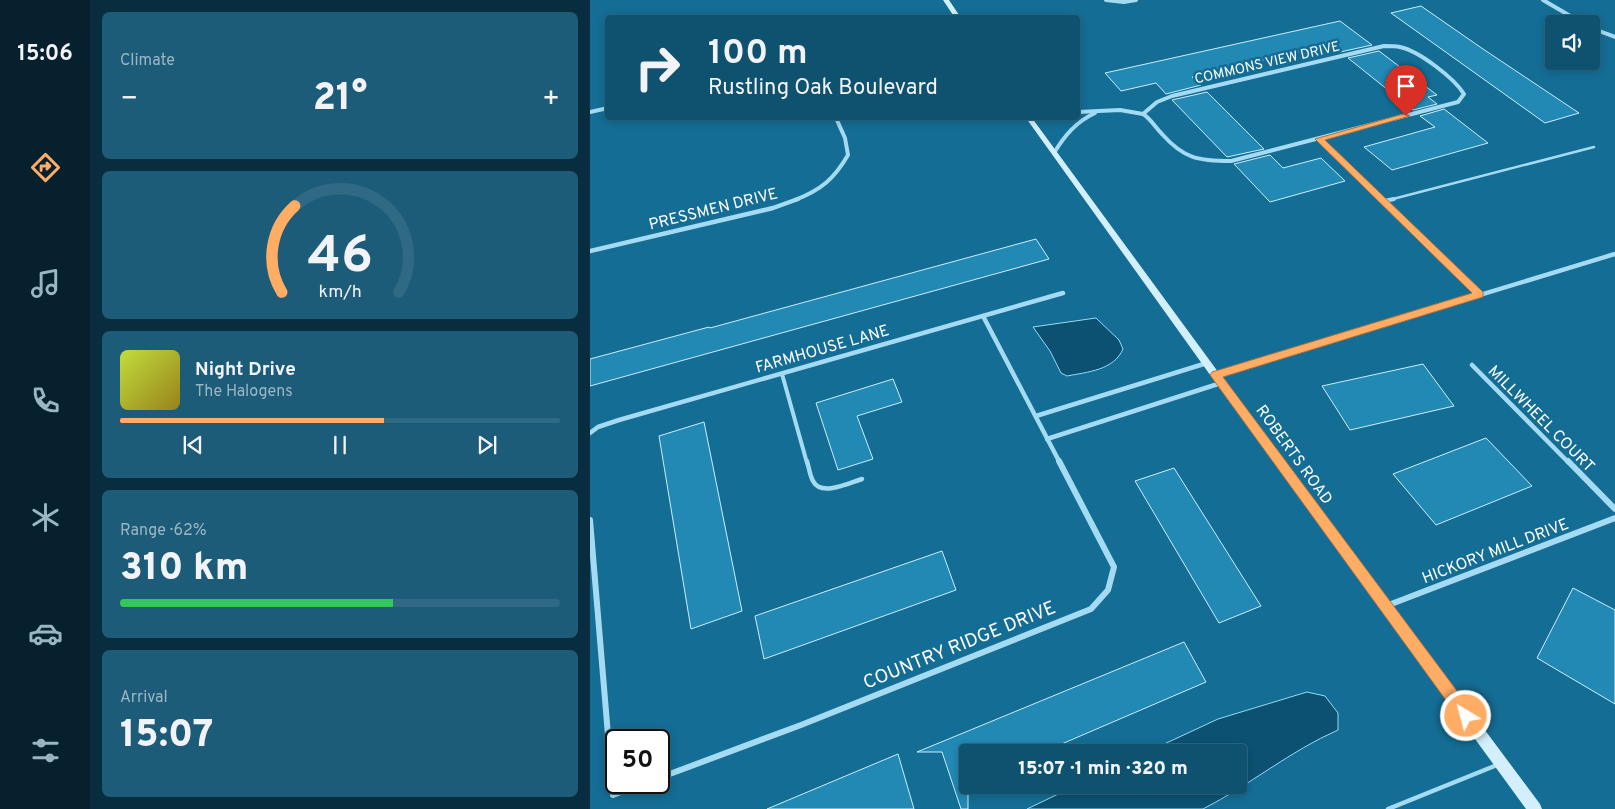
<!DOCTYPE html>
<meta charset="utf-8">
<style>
body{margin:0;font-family:Overpass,sans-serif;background:#1d5c78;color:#f1f3f6;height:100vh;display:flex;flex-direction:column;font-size:19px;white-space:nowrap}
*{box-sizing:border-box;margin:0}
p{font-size:16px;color:#9bb6c3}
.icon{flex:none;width:28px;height:28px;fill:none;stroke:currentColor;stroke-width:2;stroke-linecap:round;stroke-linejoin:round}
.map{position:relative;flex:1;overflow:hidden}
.panel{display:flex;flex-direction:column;gap:12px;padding:12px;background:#082d3e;width:500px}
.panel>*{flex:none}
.guide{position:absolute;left:15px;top:15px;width:475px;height:105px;border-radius:5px;box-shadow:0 2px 8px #0003,0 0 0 1px #2f6983;background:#0f5270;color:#f1f3f6;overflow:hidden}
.controls{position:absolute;left:955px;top:15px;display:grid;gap:10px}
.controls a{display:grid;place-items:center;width:55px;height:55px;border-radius:5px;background:#0f5270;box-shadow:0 2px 8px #0003,0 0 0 1px #2f6983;font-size:25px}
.speed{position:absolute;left:15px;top:729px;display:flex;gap:10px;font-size:25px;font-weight:700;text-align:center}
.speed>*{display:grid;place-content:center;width:65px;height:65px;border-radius:50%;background:#0f5270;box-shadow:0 2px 8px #0003,0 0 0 1px #2f6983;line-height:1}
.speed .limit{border:2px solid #111;border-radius:8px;background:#fff;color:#111}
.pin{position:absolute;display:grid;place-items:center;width:42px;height:42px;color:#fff;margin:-51px -21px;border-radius:50% 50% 50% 0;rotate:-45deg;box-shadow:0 0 5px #0007}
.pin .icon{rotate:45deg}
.me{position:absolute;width:55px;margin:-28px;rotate:323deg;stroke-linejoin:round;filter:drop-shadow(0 0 4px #0008)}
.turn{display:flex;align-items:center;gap:18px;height:105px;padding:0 20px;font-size:22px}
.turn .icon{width:65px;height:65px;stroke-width:2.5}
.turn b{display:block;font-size:35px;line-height:42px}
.big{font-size:38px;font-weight:800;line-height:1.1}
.panel .tile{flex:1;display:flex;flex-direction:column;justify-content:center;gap:8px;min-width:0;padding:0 18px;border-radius:8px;background:#1d5c78}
.panel .dial{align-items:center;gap:0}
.dial svg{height:130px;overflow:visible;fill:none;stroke:#2f6983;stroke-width:7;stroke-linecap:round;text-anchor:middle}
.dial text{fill:#f1f3f6;stroke:none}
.song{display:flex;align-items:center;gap:15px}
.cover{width:60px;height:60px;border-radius:8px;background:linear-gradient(135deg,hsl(70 70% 55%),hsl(50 70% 35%))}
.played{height:5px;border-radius:2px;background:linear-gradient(90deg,#ffac65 60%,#2f6983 60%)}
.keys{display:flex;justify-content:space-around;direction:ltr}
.heat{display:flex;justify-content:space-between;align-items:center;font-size:28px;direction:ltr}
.charge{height:8px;border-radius:4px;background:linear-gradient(90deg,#34c759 62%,#2f6983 0)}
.trip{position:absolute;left:369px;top:744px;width:288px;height:50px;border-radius:5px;background:#0f5270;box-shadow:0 2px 8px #0003,0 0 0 1px #2f6983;font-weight:800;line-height:50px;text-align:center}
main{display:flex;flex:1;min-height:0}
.menu{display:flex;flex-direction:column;width:90px;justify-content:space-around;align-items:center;background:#06212d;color:#9bb6c3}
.menu .icon{width:35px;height:35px}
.menu .on{color:#ffac65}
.menu b{font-size:22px;color:#f1f3f6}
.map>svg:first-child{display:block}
.water{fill:#0c5172;stroke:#96daf5}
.building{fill:#2288b4;stroke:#cceefd}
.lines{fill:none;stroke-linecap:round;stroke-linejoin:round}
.lane-far2{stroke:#a4dbf2;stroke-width:2.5}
.lane-far1{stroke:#a4dbf2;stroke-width:4}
.lane{stroke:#a4dbf2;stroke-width:4.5}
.street-far2{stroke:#a4dbf2;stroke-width:4}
.street-far1{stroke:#a4dbf2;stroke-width:4.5}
.street{stroke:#a4dbf2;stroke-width:6}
.secondary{fill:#d3effc;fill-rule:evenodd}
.route{fill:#ffac65;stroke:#a67042}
.labels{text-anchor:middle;stroke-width:5;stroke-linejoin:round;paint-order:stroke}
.far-street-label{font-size:14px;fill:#fff;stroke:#146d95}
.street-label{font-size:16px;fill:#fff;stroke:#146d95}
.near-street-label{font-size:19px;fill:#fff;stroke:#146d95}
</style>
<main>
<nav class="menu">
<b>15:06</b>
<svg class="icon on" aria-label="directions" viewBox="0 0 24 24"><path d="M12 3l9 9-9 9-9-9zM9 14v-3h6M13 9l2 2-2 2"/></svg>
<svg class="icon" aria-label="music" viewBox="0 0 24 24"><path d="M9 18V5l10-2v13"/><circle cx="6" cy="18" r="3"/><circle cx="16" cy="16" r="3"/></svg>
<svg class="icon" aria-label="phone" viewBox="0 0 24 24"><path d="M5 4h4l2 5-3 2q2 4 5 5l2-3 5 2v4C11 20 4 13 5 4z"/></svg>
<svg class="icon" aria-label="climate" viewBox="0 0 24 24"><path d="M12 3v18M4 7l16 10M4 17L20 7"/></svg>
<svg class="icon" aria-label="car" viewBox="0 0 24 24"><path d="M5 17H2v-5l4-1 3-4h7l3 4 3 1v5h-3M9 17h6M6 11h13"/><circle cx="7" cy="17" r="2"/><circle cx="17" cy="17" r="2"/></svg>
<svg class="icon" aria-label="filters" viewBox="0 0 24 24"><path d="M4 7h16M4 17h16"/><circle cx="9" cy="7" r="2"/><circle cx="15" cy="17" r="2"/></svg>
</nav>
<section class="panel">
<div class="tile"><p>Climate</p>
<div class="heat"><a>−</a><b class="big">21°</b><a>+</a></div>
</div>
<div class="tile dial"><svg viewBox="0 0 100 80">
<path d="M14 69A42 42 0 1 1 86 69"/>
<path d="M14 69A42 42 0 0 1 22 16" stroke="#ffac65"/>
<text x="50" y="56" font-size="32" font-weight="700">46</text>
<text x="50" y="72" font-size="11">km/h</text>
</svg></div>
<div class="tile">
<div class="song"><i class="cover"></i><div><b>Night Drive</b><p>The Halogens</p></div></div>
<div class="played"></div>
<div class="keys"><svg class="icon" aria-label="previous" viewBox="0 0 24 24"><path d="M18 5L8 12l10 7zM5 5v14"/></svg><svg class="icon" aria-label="pause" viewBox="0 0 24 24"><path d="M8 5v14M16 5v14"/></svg><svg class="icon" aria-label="next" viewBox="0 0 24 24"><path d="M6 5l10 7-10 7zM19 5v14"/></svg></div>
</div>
<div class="tile"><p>Range · 62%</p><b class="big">310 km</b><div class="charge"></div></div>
<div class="tile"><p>Arrival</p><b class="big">15:07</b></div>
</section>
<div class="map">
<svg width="1025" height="809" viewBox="0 0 1025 809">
<rect width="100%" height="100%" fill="#146d95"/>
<!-- water -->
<g class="water">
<path d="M506 318 529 340 533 349C524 370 498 372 477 376L471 373 460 351 443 327Z"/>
<path d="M717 692 735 696 748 713V730C700 751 660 785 613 809H437L487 785H648V752H557L628 719Z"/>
</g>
<!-- building -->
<g class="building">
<polygon points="831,6 893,49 989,113 955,123 801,13"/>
<polygon points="750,21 782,45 750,52 740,44 602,77 611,85 576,94 566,83 531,91 515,73"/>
<polygon points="789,51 847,95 838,97 847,104 823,110 758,58"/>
<polygon points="617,92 674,149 637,157 582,100"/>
<polygon points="854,109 898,143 802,170 774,147 845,127 830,116"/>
<polygon points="680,155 693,168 731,158 755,181 680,202 644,164"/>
<polygon points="446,239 459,259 0,386 0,359 119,327 120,328"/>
<polygon points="833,364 864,406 760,430 732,386"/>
<polygon points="303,379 312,402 267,416 283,459 248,470 226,403"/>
<polygon points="114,422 152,611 101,629 69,436"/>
<polygon points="896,438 942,486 846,525 803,474"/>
<polygon points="584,468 671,606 629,623 545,481"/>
<polygon points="352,551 366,590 174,659 165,616"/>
<polygon points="983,588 1025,610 1025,704 947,658"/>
<polygon points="594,642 616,682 453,752 378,752 378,809 371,809 352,752 327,752"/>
<polygon points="308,754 324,809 177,809"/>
</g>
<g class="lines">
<!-- lane-far2 -->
<polyline class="lane-far2" points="799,200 1004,147"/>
<!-- lane-far1 -->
<g class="lane-far1">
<polyline points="794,201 804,199"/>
<polyline points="192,374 217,463"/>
</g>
<!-- lane -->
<g class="lane">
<path d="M217 461C219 468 220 476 223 481 231 497 259 483 272 479"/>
<polyline points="798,809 907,765"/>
</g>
<!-- street-far2 -->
<g class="street-far2">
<polyline points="516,0 534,2 546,0"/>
<polyline points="953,0 994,24"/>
<polyline points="1001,28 1025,37"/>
<path d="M794 46C799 46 805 46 810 47 829 51 864 78 874 94L868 102 641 161C609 161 594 159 572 134 565 127 561 119 553 114L567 102 582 96Z"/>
<polyline points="0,112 18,108"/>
<polyline points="488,112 530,110 553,114"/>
<polyline points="729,139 792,200"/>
<path d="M464 153C475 135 486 122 505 113"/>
<path d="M205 200C231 190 244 179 258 155L255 138 246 118"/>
</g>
<!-- street-far1 -->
<g class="street-far1">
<polyline points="791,199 890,294"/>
<polyline points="0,251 183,208 208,199"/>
<polyline points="393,316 470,463"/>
<polyline points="882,365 979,463"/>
<polyline points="626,375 1025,254"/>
<polyline points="446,416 617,363"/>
<polyline points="0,433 8,427 29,420 473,293"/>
<polyline points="457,439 631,383"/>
</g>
<!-- street -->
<g class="street">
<polyline points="978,461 1025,509"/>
<polyline points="0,520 23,795 56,782"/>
<polyline points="796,606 1025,518"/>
<polyline points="69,778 211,725 501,609 518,590 524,567 469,461"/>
</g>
<!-- secondary -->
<g class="secondary">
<polygon points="353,0 359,0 371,18 365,18"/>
<polygon points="436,118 442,118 634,380 950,804 952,809 936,809 628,386"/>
</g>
</g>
<!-- route -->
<polygon class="route" points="813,114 820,116 735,140 893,292 893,297 633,377 882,711 884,716 882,721 876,723 871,721 620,375 622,372 882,293 725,139"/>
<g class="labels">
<!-- far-street labels -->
<g class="far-street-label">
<text transform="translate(677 62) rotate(-13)" y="5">COMMONS VIEW DRIVE</text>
</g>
<!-- street labels -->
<g class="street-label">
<text transform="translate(123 208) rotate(-14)" y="6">PRESSMEN DRIVE</text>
<text transform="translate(232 348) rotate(-16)" y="6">FARMHOUSE LANE</text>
<text transform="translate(952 418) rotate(45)" y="6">MILLWHEEL COURT</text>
<text transform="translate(705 454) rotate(54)" y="6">ROBERTS ROAD</text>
<text transform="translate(905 550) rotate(-21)" y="6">HICKORY MILL DRIVE</text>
</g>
<!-- near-street labels -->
<g class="near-street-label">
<text transform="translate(369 644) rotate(-22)" y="7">COUNTRY RIDGE DRIVE</text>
</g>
</g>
</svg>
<div class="controls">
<a><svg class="icon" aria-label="sound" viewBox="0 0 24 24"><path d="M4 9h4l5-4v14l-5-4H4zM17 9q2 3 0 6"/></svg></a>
</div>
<div class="speed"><div class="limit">50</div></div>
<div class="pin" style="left:816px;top:116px;background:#d93025"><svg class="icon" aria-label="arrive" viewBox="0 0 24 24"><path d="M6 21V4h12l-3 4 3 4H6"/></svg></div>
<svg class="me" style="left:876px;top:716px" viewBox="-20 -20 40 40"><circle r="17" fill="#ffac65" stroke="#fff" stroke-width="3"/><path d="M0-11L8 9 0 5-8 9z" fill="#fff"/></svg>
<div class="trip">15:07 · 1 min · 320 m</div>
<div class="guide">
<div class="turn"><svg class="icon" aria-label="right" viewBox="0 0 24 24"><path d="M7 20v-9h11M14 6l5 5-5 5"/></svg><div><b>100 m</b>Rustling Oak Boulevard</div></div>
</div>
</div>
</main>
